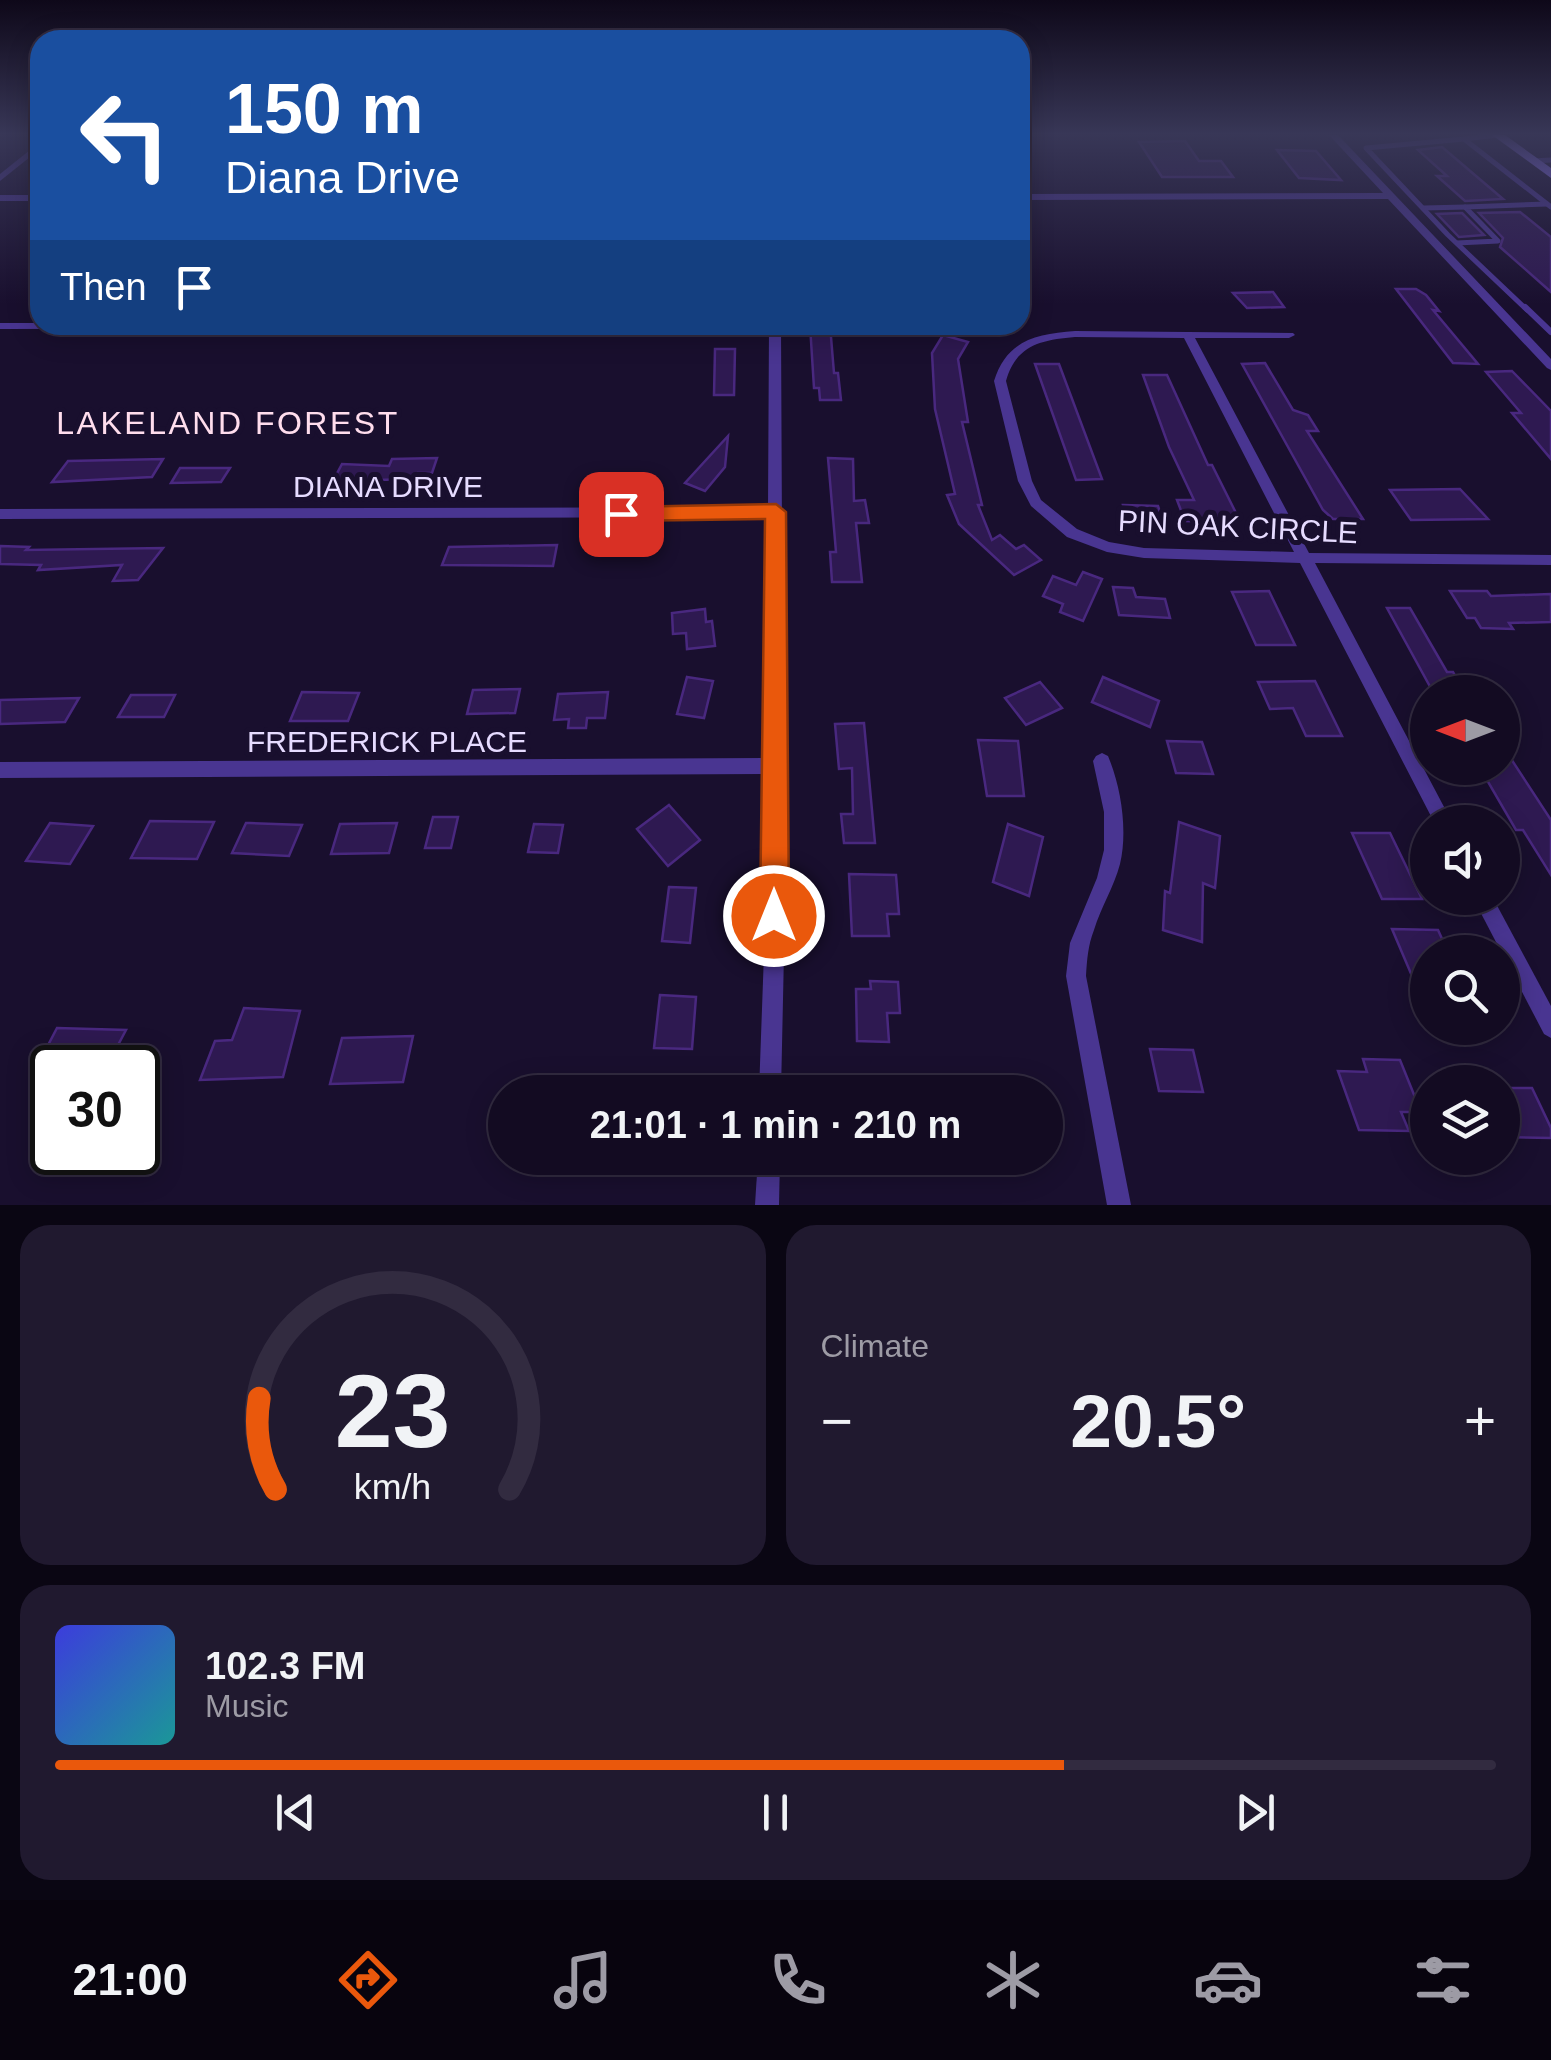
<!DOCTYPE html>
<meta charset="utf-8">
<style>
body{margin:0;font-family:Helvetica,sans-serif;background:#20192f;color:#f1f3f6;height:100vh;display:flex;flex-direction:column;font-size:38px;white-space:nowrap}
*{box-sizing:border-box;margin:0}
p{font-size:32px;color:#9d9ba5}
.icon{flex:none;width:55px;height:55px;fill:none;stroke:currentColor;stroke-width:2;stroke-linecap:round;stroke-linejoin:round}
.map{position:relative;height:1205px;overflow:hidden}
.side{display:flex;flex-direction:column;gap:20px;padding:20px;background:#0a0613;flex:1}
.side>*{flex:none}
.hud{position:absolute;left:30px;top:30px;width:1000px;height:305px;border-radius:30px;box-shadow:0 5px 25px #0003,0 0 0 2px #322b40;background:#1a4fa0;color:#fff;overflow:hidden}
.needle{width:65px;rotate:270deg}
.fabs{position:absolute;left:1410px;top:675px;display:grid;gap:20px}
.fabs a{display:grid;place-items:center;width:110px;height:110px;border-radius:50%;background:#130b22;box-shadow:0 5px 25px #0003,0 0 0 2px #322b40;font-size:50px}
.speed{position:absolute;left:30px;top:1045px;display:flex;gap:20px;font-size:50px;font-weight:700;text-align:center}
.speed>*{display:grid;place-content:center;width:130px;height:130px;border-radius:50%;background:#130b22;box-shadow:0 5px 25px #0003,0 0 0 2px #322b40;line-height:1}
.speed .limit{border:5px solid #111;border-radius:15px;background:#fff;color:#111}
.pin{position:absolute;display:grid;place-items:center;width:85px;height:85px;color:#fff;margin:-42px;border-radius:20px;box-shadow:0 5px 15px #0006}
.me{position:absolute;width:110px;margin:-55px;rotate:0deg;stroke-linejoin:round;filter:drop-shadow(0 0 8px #0008)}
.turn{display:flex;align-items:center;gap:35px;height:210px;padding:0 30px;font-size:45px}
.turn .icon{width:130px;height:130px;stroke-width:2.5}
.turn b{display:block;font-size:70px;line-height:85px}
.then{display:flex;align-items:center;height:95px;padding:0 30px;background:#0003;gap:20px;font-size:38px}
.big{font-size:75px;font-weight:800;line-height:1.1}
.side .widget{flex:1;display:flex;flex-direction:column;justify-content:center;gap:15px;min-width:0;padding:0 35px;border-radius:30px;background:#20192f}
.side .dial{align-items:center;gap:0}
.dial svg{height:260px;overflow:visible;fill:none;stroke:#322b40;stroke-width:7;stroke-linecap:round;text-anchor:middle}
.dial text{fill:#f1f3f6;stroke:none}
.song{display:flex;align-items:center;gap:30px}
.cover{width:120px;height:120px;border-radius:15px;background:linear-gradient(135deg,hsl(240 70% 55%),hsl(180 70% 35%))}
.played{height:10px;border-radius:5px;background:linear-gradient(90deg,#ea580c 70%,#322b40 70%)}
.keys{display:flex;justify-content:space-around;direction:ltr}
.heat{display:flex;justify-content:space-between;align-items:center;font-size:55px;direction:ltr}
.side .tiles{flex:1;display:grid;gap:20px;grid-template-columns:1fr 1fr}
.widget:last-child{grid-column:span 2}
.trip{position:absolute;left:488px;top:1075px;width:575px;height:100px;border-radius:50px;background:#130b22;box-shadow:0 5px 25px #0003,0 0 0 2px #322b40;font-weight:800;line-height:100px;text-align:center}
.menu{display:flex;height:160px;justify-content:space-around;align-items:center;background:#08040e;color:#9d9ba5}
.menu .icon{width:70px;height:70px}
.menu .current{color:#ea580c}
.menu b{font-size:45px;color:#f1f3f6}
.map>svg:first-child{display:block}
.building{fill:#2e1951;stroke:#49287f;stroke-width:2.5}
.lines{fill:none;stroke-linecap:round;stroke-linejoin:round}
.service-far1{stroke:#493591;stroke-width:5}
.service{stroke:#493591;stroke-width:6}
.minor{fill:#493591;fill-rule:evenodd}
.secondary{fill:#8f72ff;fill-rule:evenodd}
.route{fill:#ea580c;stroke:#983908;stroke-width:2.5}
.labels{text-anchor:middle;stroke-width:10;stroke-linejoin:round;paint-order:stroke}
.street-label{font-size:30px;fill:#e6dbff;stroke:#190f2e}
.neighbourhood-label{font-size:32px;letter-spacing:2.5px;fill:#ffdded;stroke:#190f2e}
</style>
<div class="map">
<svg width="1551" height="1205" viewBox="0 0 1551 1205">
<rect width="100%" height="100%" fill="#190f2e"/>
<!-- building -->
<g class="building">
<polygon points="1185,141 1199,161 1221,161 1233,177 1162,177 1139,142"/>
<polygon points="1442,147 1503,199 1465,201 1437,176 1447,176 1418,150"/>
<polygon points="1277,150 1316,151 1341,180 1299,178"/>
<polygon points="1520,212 1551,237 1551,292 1500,247 1503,238 1479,213"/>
<polygon points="1462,213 1484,235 1459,237 1437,214"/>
<polygon points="1396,289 1416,289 1426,295 1439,311 1433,310 1478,364 1453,363"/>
<polygon points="1273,292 1284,307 1247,308 1233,293"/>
<polygon points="810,325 830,325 834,373 838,373 841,400 820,400 819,388 814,388"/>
<polygon points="943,335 968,342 958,359 968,422 962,422 982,505 978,505 992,540 1000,535 1016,549 1024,545 1041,560 1014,575 959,524 947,495 955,494 935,409 932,353"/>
<polygon points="715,349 735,349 734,395 714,395"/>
<polygon points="1265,363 1293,410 1308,415 1318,431 1307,431 1363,519 1333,519 1323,510 1242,364"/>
<polygon points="1035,364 1059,364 1102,479 1076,480"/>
<polygon points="1512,371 1551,411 1551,459 1512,413 1521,413 1486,372"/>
<polygon points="1143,375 1167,375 1208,465 1212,465 1238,517 1219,517 1221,522 1185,521 1177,500 1194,500 1169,447"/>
<polygon points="728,436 725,467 705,491 685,483"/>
<polygon points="437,458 432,473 418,473 417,479 333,481 342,464 389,466 392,459"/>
<polygon points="828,458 853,459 854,501 865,500 869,523 856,523 862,582 832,582 830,552 836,552"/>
<polygon points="163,459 152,477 52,482 68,461"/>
<polygon points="180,468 230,468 221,482 171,483"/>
<polygon points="1460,489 1488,519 1411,520 1390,490"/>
<polygon points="1123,505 1158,506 1164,524 1128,523"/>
<polygon points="557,545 553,566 442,565 449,547"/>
<polygon points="0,546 29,547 26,550 163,548 138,580 113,581 122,565 38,570 41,565 0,564"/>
<polygon points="1083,572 1102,579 1083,621 1060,612 1063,604 1043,596 1053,576 1076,585"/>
<polygon points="1113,587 1133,588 1136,597 1165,599 1170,618 1119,615"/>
<polygon points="1269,591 1295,645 1256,645 1232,592"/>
<polygon points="1450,591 1487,591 1491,596 1551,594 1551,622 1509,623 1513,629 1481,628 1475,618 1467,618"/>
<polygon points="1387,608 1410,608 1447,672 1453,672 1464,692 1433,692"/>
<polygon points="705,609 706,622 712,621 715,646 687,649 686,633 673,634 672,613"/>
<polygon points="687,677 713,681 704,718 677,714"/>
<polygon points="1103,677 1159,701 1150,727 1092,702"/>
<polygon points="1315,681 1342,736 1306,736 1293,708 1270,709 1258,682"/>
<polygon points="1040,682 1062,708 1026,725 1005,698"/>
<polygon points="520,689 515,713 467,714 473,690"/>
<polygon points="302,692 359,693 348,721 290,721"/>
<polygon points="608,692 605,718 587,718 586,728 568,728 569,719 554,720 558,694"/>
<polygon points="131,695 175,695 164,717 118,717"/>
<polygon points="79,698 65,722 0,724 0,700"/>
<polygon points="864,723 875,843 844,843 841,814 853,814 852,768 839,769 835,724"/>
<polygon points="978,740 1018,741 1024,796 987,796"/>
<polygon points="1167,741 1202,742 1213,774 1176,773"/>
<polygon points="1502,745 1551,820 1551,875 1523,830 1516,830 1480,768 1502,768"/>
<polygon points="669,805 700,840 668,866 637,829"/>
<polygon points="433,817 458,817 451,848 425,848"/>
<polygon points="150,821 214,822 197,859 131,858"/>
<polygon points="1179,822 1220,836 1215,888 1203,883 1202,942 1163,930 1165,891 1170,893"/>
<polygon points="50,823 93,826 70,864 26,861"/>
<polygon points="246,823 250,823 302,825 289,856 232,853"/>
<polygon points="397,823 389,853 331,854 340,824"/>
<polygon points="534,824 563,825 558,853 528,852"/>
<polygon points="1008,824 1043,837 1029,896 993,882"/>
<polygon points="1352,833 1390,833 1422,899 1382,899"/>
<polygon points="849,874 896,875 899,914 887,914 889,936 852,936"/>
<polygon points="669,887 696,888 690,943 662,941"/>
<polygon points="1392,929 1438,930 1448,952 1428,952 1428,983 1415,983"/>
<polygon points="870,981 898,982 900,1013 887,1013 889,1042 857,1041 856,989 871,989"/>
<polygon points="660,995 696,997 692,1049 654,1048"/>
<polygon points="244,1008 300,1011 283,1077 200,1080 215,1041 232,1040"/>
<polygon points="57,1028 126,1030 117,1047 131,1047 122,1068 52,1068 52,1075 33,1074"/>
<polygon points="413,1036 403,1082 330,1084 342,1038"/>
<polygon points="1150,1049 1193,1050 1203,1092 1159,1091"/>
<polygon points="1363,1059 1400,1060 1421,1112 1401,1112 1409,1131 1359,1130 1338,1071 1367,1072"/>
<polygon points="1502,1088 1532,1088 1551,1128 1551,1138 1502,1137"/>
</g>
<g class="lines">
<!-- service-far1 -->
<g class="service-far1">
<polyline points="1498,135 1464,139 1551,207"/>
<polyline points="1464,139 1366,148 1448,235 1527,310"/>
<polyline points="1533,161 1551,160"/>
<polyline points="1424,208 1465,207"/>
<polyline points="1457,243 1498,241 1465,207 1547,204"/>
</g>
<!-- service -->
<polyline class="service" points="1525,307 1551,332"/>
<!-- minor -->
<g class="minor">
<polygon points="1329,135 1338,135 1551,359 1551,370 1547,368 1388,199 1020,200 1020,194 1383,193"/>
<polygon points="40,142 40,149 0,181 0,174"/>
<rect x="0" y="195" width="40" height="6"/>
<polygon points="0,323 40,323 40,325 576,325 570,328 0,329"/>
<polygon points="769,325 781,325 784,953 781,1092 759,1092 764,953 766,774 0,778 0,762 766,758 768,517 0,519 0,509 768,507"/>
<path d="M1075 331 1293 333 1295 335 1289 338H1195L1309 553 1551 555V565L1315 563 1452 822H1434L1300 563 1144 558 1107 552 1067 537 1031 506 1018 481 994 381C1007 340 1036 334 1075 331ZM1075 337 1184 338 1294 552 1144 548 1109 542 1077 529 1041 500 1032 481 1006 381C1016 345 1041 340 1075 337Z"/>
<path d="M1102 753 1108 756C1121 787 1128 830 1120 864 1114 887 1101 907 1094 930 1088 945 1087 960 1086 976L1131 1205H1107L1066 976 1070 943 1097 878 1104 850V812L1093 761 1096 756Z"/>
<polygon points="1473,898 1493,898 1551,1006 1551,1038 1544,1034"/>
<polygon points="758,1158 780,1158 779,1205 755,1205"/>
</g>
<!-- secondary -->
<polygon class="secondary" points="1492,135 1505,135 1551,168 1551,178"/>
</g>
<!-- sky -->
<linearGradient id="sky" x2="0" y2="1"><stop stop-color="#0e0819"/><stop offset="0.44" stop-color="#383757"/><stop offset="1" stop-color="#383757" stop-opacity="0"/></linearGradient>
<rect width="1551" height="304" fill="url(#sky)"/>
<!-- route -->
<polygon class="route" points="776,504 786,512 789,916 785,926 774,930 764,926 760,916 765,519 621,521 610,514 621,507"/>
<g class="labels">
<!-- street labels -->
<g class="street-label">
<text x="388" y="497">DIANA DRIVE</text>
<text transform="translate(1238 527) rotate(3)" y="10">PIN OAK CIRCLE</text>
<text x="387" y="752">FREDERICK PLACE</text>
</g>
<!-- neighbourhood labels -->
<g class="neighbourhood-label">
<text x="228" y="434">LAKELAND FOREST</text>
</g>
</g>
</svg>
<div class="fabs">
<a><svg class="needle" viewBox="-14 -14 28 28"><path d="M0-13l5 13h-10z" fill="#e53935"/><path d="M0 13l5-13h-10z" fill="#9d9ba5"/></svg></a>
<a><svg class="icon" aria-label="sound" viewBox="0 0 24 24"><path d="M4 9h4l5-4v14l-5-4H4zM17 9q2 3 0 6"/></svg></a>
<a><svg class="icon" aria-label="search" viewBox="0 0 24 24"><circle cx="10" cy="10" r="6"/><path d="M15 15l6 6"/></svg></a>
<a><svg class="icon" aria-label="layers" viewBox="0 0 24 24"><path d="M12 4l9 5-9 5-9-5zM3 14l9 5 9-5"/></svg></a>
</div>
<div class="speed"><div class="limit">30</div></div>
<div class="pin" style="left:621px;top:514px;background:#d93025"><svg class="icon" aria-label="arrive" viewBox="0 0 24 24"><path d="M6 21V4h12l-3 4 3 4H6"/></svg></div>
<svg class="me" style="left:774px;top:916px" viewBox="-20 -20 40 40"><circle r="17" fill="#ea580c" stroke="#fff" stroke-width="3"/><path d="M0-11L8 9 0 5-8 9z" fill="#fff"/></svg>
<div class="trip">21:01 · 1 min · 210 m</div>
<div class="hud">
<div class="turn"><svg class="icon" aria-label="left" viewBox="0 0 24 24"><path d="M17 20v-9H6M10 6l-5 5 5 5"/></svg><div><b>150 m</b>Diana Drive</div></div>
<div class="then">Then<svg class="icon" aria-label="arrive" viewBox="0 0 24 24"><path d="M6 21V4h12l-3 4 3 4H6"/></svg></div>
</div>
</div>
<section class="side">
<div class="tiles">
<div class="widget dial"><svg viewBox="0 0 100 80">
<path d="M14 69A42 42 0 1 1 86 69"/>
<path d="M14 69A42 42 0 0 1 9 41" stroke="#ea580c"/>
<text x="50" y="56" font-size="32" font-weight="700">23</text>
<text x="50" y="72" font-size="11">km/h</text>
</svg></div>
<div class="widget"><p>Climate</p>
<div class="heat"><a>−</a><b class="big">20.5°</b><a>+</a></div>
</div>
<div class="widget">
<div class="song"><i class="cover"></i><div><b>102.3 FM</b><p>Music</p></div></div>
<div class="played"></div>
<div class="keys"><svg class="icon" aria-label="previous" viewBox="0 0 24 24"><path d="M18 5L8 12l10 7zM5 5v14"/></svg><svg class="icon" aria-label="pause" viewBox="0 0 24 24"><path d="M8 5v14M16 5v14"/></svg><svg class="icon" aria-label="next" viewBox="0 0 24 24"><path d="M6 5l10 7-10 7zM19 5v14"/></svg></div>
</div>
</div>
</section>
<nav class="menu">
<b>21:00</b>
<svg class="icon current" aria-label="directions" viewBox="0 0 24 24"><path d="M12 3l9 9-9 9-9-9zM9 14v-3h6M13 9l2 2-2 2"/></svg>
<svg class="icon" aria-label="music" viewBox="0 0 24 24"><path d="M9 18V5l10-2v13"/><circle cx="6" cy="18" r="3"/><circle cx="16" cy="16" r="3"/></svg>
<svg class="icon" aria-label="phone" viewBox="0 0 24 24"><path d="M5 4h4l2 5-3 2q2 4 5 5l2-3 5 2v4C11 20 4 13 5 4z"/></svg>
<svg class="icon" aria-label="climate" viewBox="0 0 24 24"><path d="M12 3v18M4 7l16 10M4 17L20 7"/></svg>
<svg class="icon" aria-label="car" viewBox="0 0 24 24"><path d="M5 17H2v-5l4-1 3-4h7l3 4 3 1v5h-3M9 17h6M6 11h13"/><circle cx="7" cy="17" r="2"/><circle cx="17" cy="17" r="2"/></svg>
<svg class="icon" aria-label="filters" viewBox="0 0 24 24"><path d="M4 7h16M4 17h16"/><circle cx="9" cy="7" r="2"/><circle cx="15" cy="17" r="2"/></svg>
</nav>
